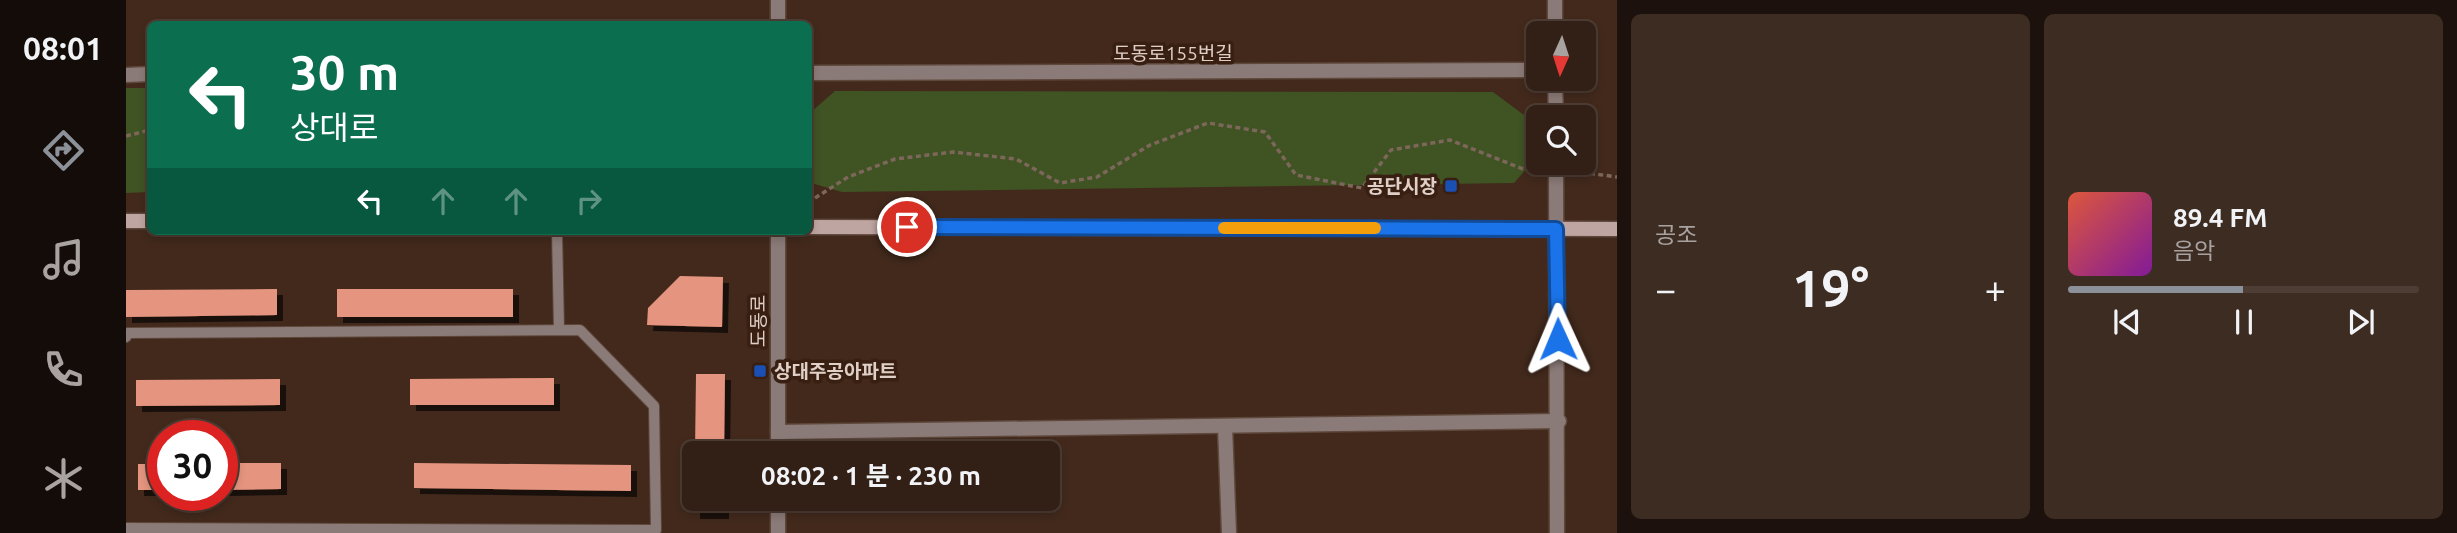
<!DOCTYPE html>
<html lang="ko">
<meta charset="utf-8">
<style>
body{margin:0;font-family:Ubuntu,"Noto Sans KR",sans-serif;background:#3d2c22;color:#f1f3f6;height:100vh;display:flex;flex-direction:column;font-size:26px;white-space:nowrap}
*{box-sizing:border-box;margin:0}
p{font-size:23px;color:#a8a2a0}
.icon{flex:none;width:38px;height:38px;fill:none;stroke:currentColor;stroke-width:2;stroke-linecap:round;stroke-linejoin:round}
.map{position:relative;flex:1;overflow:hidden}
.panel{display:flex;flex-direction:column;gap:14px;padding:14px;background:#1c110c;width:840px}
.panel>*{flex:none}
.guide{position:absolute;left:21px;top:21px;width:665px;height:214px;border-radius:10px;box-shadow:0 4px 10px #0003,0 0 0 2px #4d3d34;background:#0b6e4f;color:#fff;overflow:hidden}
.needle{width:46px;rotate:183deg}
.fabs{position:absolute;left:1400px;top:21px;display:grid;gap:14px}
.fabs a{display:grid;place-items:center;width:70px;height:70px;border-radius:10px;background:#321f15;box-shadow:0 4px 10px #0003,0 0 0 2px #4d3d34;font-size:35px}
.speed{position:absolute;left:21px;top:420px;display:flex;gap:14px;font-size:35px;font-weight:700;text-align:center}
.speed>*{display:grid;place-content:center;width:91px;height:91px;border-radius:50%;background:#321f15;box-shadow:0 4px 10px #0003,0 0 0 2px #4d3d34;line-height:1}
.speed .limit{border:10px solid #d22;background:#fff;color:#111}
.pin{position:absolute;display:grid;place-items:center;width:60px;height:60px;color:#fff;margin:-30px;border:4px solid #fff;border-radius:50%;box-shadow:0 2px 7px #0007}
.me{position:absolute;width:77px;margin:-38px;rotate:359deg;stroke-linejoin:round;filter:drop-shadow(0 0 5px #0008)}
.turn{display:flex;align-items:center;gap:24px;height:147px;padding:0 28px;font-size:32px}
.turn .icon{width:91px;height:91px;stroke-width:2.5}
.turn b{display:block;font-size:49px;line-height:60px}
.lanes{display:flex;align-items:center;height:66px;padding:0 28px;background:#0003;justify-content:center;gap:35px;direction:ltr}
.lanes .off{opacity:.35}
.big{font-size:52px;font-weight:700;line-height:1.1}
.panel .widget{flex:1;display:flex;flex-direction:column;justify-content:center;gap:10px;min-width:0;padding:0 24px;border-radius:10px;background:#3d2c22}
.song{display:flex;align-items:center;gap:21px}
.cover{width:84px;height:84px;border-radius:10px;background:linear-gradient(135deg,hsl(10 70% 55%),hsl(290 70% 35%))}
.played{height:7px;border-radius:4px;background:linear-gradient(90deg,#8c9099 50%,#4d3d34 50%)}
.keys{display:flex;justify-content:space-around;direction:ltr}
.heat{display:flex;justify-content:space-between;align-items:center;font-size:38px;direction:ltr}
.panel .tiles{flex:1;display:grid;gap:14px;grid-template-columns:repeat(2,1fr)}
.trip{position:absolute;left:556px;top:441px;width:378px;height:70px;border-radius:10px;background:#321f15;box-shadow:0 4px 10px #0003,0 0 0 2px #4d3d34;font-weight:700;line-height:70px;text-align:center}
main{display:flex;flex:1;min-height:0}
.dock{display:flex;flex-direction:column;width:126px;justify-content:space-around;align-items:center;background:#140c08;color:#a8a2a0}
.dock .icon{width:49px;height:49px}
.dock .active{color:#8c9099}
.dock b{font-size:32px;color:#f1f3f6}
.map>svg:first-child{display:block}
.green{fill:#3f5323}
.building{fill:#e5957f;filter:url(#shadow)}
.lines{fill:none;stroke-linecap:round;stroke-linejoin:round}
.lane-casing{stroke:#5e473b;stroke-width:12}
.street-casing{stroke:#5e473b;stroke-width:17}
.secondary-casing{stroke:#5e473b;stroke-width:17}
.path{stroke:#7d675b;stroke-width:3.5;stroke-dasharray:5 3.5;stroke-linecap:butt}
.lane{stroke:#8b7b78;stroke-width:10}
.street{stroke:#8b7b78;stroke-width:14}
.secondary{stroke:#bfa5a1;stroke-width:14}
.route-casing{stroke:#114b97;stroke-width:18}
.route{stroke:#1a73e8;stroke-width:12}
.slow{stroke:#f59e0b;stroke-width:12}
.transit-dot{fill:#1a4fb4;stroke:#381f12;stroke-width:2.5}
.labels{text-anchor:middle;stroke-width:7;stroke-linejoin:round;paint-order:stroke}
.street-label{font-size:19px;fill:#e0cfc7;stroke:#381f12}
.poi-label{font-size:19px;font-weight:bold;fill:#e0cfc7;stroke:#381f12;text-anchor:end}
</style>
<main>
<nav class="dock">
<b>08:01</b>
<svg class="icon active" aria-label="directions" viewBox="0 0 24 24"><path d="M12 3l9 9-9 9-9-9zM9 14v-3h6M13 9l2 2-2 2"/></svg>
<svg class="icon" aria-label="music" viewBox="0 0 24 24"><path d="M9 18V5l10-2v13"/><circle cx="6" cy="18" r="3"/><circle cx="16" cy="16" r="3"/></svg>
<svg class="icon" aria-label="phone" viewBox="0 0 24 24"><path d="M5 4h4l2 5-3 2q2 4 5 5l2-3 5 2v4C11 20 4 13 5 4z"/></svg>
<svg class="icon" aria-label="climate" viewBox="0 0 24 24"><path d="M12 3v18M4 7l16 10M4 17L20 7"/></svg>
</nav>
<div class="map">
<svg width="1491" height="533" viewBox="0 0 1491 533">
<defs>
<filter id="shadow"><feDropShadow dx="6" dy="6" stdDeviation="0" flood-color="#0009"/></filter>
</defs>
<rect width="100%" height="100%" fill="#42291c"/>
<!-- green -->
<g class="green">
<polygon points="0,88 24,88 24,192 0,193"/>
<polygon points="709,91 1367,92 1402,118 1408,160 1388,183 716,192 685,183 682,171 685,112"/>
</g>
<!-- building -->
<g class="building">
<polygon points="554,276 597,277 596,327 521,325 522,308"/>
<polygon points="151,289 151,315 0,317 0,290"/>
<rect x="211" y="289" width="176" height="28"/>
<polygon points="570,374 599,374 598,453 569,453"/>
<polygon points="428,378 428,405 284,405 284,379"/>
<polygon points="154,379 154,405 10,406 10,380"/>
<polygon points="96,463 155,463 155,489 96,490"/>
<polygon points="288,463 505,465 505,491 288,488"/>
<rect x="12" y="464" width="25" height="26"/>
<rect x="568" y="499" width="29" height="14"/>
</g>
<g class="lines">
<!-- lane casing -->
<g class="lane-casing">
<g id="lane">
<polyline points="431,231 433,330"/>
<polyline points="0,337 2,333 454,330 528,406 530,530 0,528"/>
</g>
</g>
<!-- street casing -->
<g class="street-casing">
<g id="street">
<polyline points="1429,0 1429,33"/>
<polyline points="652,24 652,0"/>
<polyline points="682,73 1412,70"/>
<polyline points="0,75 24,74"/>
<polyline points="1429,79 1430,117"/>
<polyline points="1430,163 1431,533"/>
<polyline points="1099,426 1103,533"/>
<polyline points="652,432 1433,421"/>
<polyline points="652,453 652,231"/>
<polyline points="652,499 652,533"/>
</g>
</g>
<!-- secondary casing -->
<g class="secondary-casing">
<g id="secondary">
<polyline points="0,221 24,221"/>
<polyline points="682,227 1491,229"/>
</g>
</g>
<!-- path -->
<g class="path">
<polyline points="0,136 24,130"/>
<polyline points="1447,171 1491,177"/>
<polyline points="689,198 722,177 769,159 827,152 890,159 934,183 971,177 1024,145 1082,123 1139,132 1170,175 1236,188 1265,150 1324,140 1397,169"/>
</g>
<!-- lane -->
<use href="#lane" class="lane"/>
<!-- street -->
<use href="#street" class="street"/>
<!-- secondary -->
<use href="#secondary" class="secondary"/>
</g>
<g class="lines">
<!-- route casing -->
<g class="route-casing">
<polyline id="route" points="781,227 1430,229 1432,339"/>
</g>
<!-- route -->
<use href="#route" class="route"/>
<!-- slow -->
<polyline class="slow" points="1098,228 1249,228"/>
</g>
<!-- markers -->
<g class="transit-dot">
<rect x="1318" y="179" width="14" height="14" rx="3.5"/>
<rect x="627" y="364" width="14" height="14" rx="3.5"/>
</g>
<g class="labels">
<!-- street labels -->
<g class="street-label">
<text x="1047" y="60">도동로155번길</text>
<text transform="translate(632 321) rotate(-90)" y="7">도동로</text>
</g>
<!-- poi labels -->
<g class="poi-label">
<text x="1311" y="193">공단시장</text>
<text x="648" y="378" text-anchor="start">상대주공아파트</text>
</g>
</g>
</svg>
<div class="fabs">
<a><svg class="needle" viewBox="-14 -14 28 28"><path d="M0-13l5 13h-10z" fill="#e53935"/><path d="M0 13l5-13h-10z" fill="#a8a2a0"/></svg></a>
<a><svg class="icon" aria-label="search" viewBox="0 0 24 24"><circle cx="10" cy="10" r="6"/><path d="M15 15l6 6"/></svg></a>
</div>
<div class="speed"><div class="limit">30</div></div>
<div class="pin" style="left:781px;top:227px;background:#d93025"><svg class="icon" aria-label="arrive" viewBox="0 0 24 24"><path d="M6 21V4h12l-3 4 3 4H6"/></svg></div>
<svg class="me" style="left:1432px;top:339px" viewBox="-20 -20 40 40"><path d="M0-17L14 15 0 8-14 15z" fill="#1a73e8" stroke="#fff" stroke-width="4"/></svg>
<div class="trip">08:02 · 1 분 · 230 m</div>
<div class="guide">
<div class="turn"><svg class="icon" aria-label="left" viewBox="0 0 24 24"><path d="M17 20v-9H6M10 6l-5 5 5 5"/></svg><div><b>30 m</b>상대로</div></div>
<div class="lanes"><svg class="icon" aria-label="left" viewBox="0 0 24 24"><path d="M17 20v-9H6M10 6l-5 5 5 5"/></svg><svg class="icon off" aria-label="ahead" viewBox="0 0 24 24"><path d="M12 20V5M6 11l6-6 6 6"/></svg><svg class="icon off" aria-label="ahead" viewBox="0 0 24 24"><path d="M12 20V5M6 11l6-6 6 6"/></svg><svg class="icon off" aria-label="right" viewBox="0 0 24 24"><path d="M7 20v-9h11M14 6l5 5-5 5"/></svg></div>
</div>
</div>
<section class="panel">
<div class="tiles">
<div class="widget"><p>공조</p>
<div class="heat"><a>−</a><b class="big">19°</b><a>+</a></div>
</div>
<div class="widget">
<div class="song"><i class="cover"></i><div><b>89.4 FM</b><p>음악</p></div></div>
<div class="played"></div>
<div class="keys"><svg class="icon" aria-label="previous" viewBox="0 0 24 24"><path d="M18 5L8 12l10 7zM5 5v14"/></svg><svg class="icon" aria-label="pause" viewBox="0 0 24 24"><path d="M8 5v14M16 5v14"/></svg><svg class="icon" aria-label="next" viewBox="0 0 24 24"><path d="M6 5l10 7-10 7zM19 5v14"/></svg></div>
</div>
</div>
</section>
</main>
